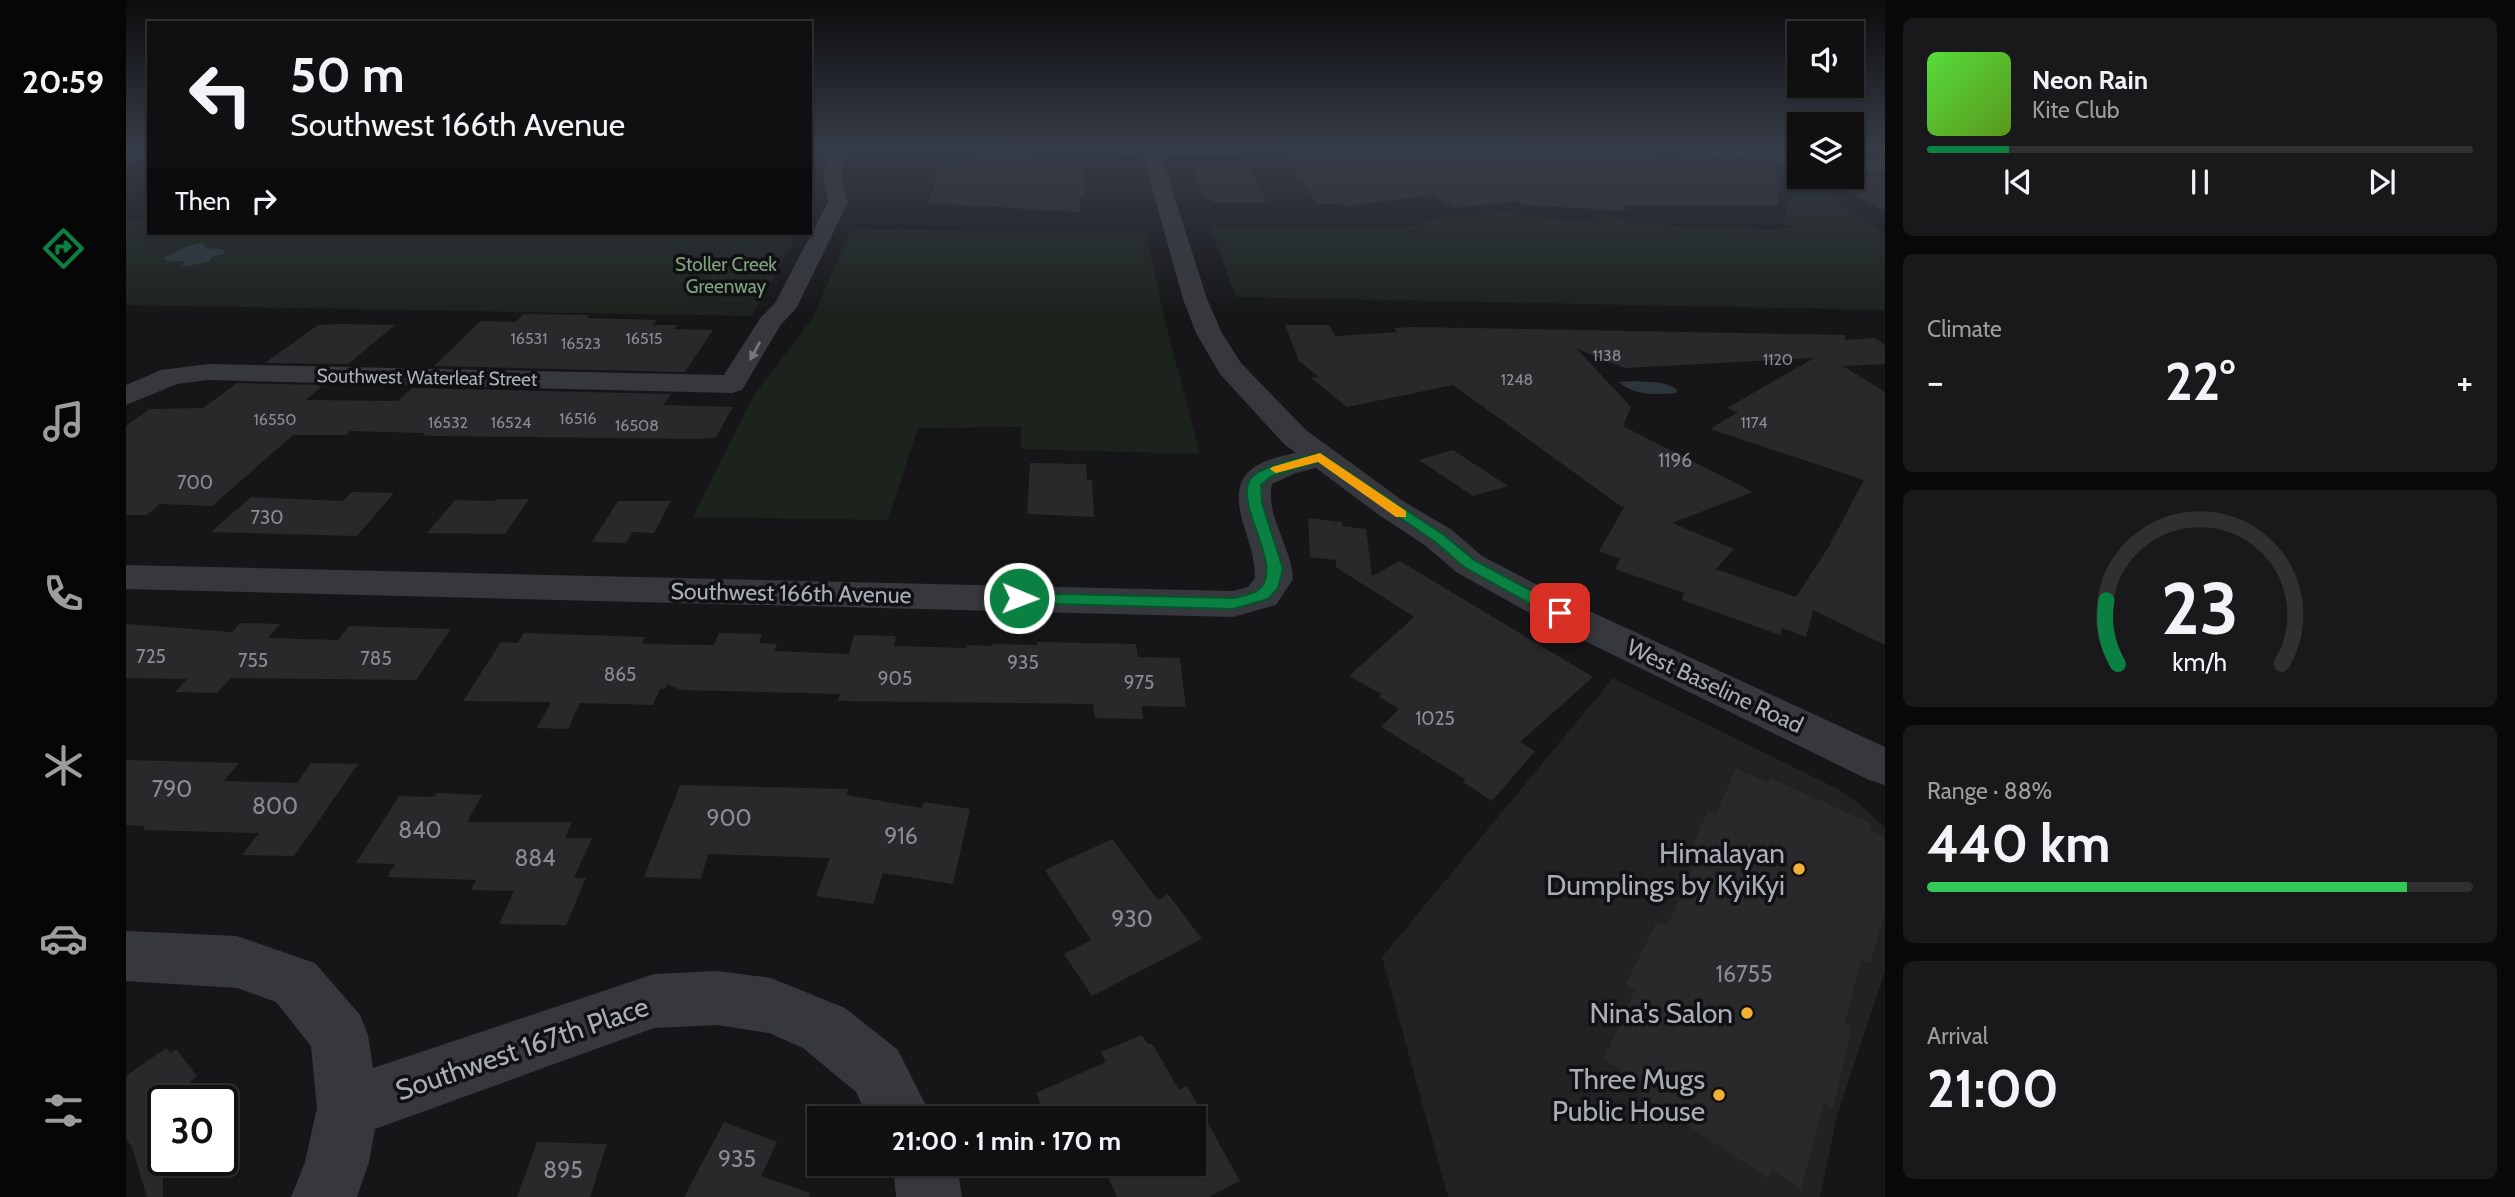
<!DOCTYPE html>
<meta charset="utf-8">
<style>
body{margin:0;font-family:Cabin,sans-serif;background:#19191b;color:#f1f3f6;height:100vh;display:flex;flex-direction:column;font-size:26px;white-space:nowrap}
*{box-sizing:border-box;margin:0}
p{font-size:23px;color:#9c9d9f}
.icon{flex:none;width:38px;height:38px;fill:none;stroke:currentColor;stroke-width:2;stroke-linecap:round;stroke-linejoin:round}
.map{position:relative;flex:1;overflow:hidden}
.side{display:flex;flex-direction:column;gap:18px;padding:18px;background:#09090a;width:630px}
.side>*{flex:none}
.top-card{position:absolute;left:21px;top:21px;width:665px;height:214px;border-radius:0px;box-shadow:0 2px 5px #0004,0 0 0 2px #303032;background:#101012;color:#f1f3f6;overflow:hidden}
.fabs{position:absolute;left:1661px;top:21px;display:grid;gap:14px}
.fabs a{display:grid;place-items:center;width:77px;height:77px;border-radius:0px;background:#101012;box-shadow:0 2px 5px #0004,0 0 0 2px #303032;font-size:35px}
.speed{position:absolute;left:21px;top:1085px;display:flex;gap:14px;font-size:35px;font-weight:700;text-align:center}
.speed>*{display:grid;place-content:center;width:91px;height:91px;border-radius:50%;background:#101012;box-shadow:0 2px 5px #0004,0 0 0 2px #303032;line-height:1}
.speed .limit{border:4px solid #111;border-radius:10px;background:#fff;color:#111}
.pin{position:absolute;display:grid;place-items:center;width:60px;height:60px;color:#fff;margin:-30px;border-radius:14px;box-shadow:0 4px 10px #0006}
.me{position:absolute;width:77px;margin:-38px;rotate:91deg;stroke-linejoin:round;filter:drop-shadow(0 0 5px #0008)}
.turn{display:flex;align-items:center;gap:24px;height:147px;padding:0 28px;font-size:32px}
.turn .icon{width:91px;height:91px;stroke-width:2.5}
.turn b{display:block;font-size:49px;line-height:60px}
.then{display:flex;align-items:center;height:66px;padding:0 28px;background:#0003;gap:14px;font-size:26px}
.big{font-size:52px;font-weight:700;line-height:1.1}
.side .card{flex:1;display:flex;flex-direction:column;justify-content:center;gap:10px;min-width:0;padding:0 24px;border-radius:10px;background:#19191b}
.side .dial{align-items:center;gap:0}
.dial svg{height:182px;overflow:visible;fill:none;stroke:#303032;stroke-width:7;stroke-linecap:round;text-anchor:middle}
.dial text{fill:#f1f3f6;stroke:none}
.song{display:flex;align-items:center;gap:21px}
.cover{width:84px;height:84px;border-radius:10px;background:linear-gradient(135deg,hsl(110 70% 55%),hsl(90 70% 35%))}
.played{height:7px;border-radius:4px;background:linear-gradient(90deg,#0b8043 15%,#303032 15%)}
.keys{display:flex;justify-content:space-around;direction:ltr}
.heat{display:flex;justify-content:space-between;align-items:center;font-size:38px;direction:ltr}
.charge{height:10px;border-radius:5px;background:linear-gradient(90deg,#34c759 88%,#303032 0)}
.trip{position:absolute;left:681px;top:1106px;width:399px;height:70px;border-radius:0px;background:#101012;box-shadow:0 2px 5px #0004,0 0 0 2px #303032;font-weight:700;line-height:70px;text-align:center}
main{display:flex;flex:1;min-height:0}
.tabs{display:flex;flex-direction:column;width:126px;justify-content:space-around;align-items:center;background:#060607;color:#9c9d9f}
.tabs .icon{width:49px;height:49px}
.tabs .selected{color:#0b8043}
.tabs b{font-size:32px;color:#f1f3f6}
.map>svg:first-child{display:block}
.built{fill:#222225}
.green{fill:#1c231d}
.water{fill:#2c353c}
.building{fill:#29292c;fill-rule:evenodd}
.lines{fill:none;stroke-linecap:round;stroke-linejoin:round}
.minor{fill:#37383d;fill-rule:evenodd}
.tertiary{fill:#37383d;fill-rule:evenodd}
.oneway{fill:#757881}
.route{fill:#0b8043;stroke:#07532c;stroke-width:2}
.slow{fill:#f59e0b}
.poi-dot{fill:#f2b134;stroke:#111113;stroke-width:2.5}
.labels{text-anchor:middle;stroke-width:7;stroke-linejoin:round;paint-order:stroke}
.far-number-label{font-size:16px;fill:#888b94}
.far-park-label{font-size:19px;fill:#7fa381;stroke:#111113}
.far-street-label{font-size:19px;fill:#a8adb8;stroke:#111113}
.number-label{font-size:19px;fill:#888b94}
.street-label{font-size:23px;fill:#a8adb8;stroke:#111113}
.near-number-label{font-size:23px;fill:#888b94}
.near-poi-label{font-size:28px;fill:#a8adb8;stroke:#111113;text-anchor:end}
.near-street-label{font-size:28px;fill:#a8adb8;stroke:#111113}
</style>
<main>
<nav class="tabs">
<b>20:59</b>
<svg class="icon selected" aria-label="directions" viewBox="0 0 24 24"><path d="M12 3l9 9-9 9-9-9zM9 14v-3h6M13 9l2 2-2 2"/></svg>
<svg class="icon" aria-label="music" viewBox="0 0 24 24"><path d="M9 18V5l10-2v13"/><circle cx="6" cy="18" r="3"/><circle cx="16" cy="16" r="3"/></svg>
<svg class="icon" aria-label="phone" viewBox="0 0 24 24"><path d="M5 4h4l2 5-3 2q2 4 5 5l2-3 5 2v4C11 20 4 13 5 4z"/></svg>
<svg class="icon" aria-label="climate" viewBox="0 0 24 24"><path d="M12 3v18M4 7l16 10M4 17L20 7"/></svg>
<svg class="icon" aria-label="car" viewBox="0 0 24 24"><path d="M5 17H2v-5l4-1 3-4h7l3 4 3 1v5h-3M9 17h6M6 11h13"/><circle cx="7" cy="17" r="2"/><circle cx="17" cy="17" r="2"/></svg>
<svg class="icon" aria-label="filters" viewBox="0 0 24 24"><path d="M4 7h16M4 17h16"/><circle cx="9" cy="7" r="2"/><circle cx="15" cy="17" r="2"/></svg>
</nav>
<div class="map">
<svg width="1759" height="1197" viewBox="0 0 1759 1197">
<rect width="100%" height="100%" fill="#161618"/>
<!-- built -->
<polygon class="built" points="1487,678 1712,789 1732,803 1759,828 1759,971 1711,1116 1694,1197 1322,1197 1256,957"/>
<!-- green -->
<g class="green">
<polygon points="1671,184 1690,188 1759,234 1759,310 1110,297 1084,227 1273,227 1300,224 1293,220 1387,212 1392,217 1472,221 1470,217 1495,218 1500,223 1647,230 1667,227 1653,222 1659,218 1667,186"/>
<polygon points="0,220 23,220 23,233 672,233 626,316 0,305"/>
<polygon points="725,229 1020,233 1040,325 1074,454 895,449 895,427 792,428 762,520 567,517 628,395 686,319"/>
</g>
<!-- water -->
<g class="water">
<polygon points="76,243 79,248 95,249 100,253 84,258 84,261 58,267 55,266 59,263 57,261 43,262 37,258 60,247"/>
<path d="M1510 381C1524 383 1540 380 1551 390L1550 393C1530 395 1508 396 1493 382Z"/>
</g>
<!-- building -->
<g class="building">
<polygon points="1216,148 1517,149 1550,170 1553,152 1649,165 1653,205 1496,205 1501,211 1396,205 1394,201 1327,208 1305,195 1221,206 1216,204 1191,204 1161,155"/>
<polygon points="851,157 956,162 959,196 953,196 954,212 803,203 813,165 849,162"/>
<polygon points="1119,159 1141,203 1088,203 1087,200 1079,200 1065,162"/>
<polygon points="1726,175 1759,176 1759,211 1695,177"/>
<polygon points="397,314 464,315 461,318 531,320 526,325 551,325 548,329 587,330 559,372 308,366 355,321 390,322"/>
<polygon points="192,325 216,324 269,325 222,364 139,363"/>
<path d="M1159 325H1203L1209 336 1271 332 1268 328 1287 327 1719 335V340L1749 338 1759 345V364L1717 366 1759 392V645L1687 610 1680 637 1656 628 1654 635 1556 600 1558 593 1489 569 1494 559 1473 551 1499 506 1496 507 1327 385 1221 407 1185 378 1193 377 1173 361ZM1451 349 1499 368 1688 358 1601 408 1612 412 1584 429 1738 480 1702 548 1670 597 1590 569 1608 549 1546 523 1627 492 1497 426 1505 407Z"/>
<polygon points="111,383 197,385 180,400 272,401 286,388 545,394 537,405 607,407 590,437 576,439 308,436 297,435 299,433 224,431 220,435 167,435 86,506 34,504 21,515 0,515 0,426 23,409 77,408"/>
<polygon points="1327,450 1382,486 1347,496 1293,460"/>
<polygon points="904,463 960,464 961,480 966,480 968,517 901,514"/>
<polygon points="226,492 268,493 231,536 85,532 125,497 217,501"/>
<polygon points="370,499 403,499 379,534 301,533 329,500 369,501"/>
<polygon points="492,501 545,501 528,533 506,532 500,543 466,542"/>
<polygon points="1182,518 1216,522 1216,526 1240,529 1246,576 1274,561 1467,677 1394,742 1409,751 1366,801 1337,782 1340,780 1255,727 1273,709 1253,697 1255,694 1223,676 1288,617 1210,567 1210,560 1184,557"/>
<polygon points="114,623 154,624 142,638 212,640 223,626 325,629 290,680 105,678 91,693 49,692 61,679 0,678 0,624 106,632"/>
<polygon points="398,633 519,637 516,644 588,645 593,633 636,634 633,643 651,644 648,651 723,654 728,635 770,636 768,646 841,648 841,645 866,646 867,644 911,645 911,642 1010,644 1012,657 1054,658 1060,707 1016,706 1017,719 969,718 967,704 712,701 714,694 555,690 541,684 539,689 534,689 527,705 454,703 442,729 411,728 425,702 337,701 375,642 392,643"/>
<polygon points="0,760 113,763 98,781 171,783 185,763 232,764 168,856 116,855 133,833 18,830 18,826 0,825"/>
<polygon points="1610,768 1642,783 1644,778 1746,824 1744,830 1759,837 1759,913 1744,963 1735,959 1719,1023 1726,1027 1707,1108 1698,1103 1675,1189 1646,1169 1642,1178 1514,1095 1518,1085 1478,1059 1509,989 1500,984 1531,921 1541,926 1566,869 1558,865 1582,811 1590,814"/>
<polygon points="554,785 722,789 720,795 796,808 798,802 844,809 827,884 757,873 747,904 690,896 704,858 582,854 575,879 518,877"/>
<polygon points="311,793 356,795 341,822 446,822 439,838 466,838 448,878 460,878 440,925 373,924 388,891 345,890 350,880 261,877 269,864 230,863 273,796 308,797"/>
<polygon points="986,839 1032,900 1042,894 1076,939 966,996 938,954 965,940 919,870"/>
<polygon points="1016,1035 1021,1043 1027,1045 1053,1090 1061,1086 1114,1181 1083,1197 991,1197 976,1164 1068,1164 1068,1118 921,1118 910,1093 980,1062 975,1052"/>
<polygon points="40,1048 45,1053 50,1049 71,1076 64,1082 69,1088 52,1101 37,1101 37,1197 21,1197 6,1147 0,1139 0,1076"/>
<polygon points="598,1122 651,1142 635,1176 684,1193 683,1197 558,1197"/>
<polygon points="411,1142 481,1144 464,1197 391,1197"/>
</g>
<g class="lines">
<!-- minor -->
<g class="minor">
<polygon points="16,148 23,148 23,158 0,164 0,153"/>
<polygon points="704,148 722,148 715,175 722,202 671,307 654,326 616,390 606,393 82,380 51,384 0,405 0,385 35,370 82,364 598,375 635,317 649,303 702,202 697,175"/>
<polygon points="982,148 1116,148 1108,153 990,153"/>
<polygon points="1566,148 1621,148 1673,155 1673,165 1574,153"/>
<polygon points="1726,160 1759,161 1759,171 1726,170"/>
<path d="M1194 447 1205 450 1210 457 1205 464 1170 473 1146 484C1139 515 1166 548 1167 579L1150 605 1107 617 0 589V565L1107 591 1122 587 1129 578C1129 559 1123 543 1118 526 1097 460 1143 460 1194 447Z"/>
<polygon points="0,931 111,936 189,963 234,1015 242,1035 247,1068 528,974 591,971 645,978 719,1008 772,1050 806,1118 742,1118 730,1092 677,1048 643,1033 591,1025 528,1028 249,1129 243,1162 231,1197 165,1197 179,1162 191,1108 185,1046 150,1002 111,988 0,981"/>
<polygon points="767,1164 831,1164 836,1197 770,1197"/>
</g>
<!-- tertiary -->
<polygon class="tertiary" points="1015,148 1033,148 1081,299 1096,333 1115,363 1180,430 1277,501 1326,530 1356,556 1448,604 1759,747 1759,785 1743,780 1420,622 1330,572 1300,546 1253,515 1158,444 1094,374 1070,333 1057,299"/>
</g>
<!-- one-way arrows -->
<defs><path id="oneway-solid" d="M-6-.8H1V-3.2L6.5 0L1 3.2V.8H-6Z" transform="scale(1.75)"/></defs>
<use class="oneway" href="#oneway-solid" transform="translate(629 351) rotate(118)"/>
<!-- sky -->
<linearGradient id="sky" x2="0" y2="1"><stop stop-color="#0c0c0d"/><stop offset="0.47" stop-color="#363c48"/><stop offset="1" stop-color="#363c48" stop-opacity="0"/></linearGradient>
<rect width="1759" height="316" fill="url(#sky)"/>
<!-- route -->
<path class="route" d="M1194 453 1318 535 1348 560 1439 609 1442 613 1439 617H1428L1338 567 1308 541 1192 462 1146 476 1135 485 1136 503 1157 569 1152 588 1142 599 1107 609 893 603 885 598 893 593 1107 598C1115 596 1126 595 1132 590 1162 568 1102 499 1127 476 1139 465 1177 457 1194 453Z"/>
<!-- slow -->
<polygon class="slow" points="1194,453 1280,511 1280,517 1270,517 1192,462 1150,473 1144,469 1146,467"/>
<!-- markers -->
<g class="poi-dot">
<circle cx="1673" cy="869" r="7"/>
<circle cx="1621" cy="1013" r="7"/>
<circle cx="1593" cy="1095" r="7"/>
</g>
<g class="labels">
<!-- far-number labels -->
<g class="far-number-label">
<text x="403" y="344">16531</text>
<text x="518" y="344">16515</text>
<text x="455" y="349">16523</text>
<text x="1481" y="361">1138</text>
<text x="1652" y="365">1120</text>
<text x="1391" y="385">1248</text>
<text x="452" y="424">16516</text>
<text x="149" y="425">16550</text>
<text x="322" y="428">16532</text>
<text x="385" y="428">16524</text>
<text x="1628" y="428">1174</text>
<text x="511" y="431">16508</text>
</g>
<!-- far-park labels -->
<g class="far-park-label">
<text x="600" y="271">Stoller Creek<tspan x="600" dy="22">Greenway</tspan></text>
</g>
<!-- far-street labels -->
<g class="far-street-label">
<text transform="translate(301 377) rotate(1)" y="7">Southwest Waterleaf Street</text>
</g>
<!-- number labels -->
<g class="number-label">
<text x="1549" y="467">1196</text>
<text x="69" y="489">700</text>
<text x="141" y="524">730</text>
<text x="25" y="663">725</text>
<text x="250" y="665">785</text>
<text x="127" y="667">755</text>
<text x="897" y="669">935</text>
<text x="494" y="681">865</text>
<text x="769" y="685">905</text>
<text x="1013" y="689">975</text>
<text x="1309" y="725">1025</text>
</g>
<!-- street labels -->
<g class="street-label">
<text transform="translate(665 593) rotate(1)" y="8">Southwest 166th Avenue</text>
<text transform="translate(1589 686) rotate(25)" y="8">West Baseline Road</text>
</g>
<!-- near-number labels -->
<g class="near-number-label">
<text x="46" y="797">790</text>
<text x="149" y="814">800</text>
<text x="603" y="826">900</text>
<text x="294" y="838">840</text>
<text x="775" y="844">916</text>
<text x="409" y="866">884</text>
<text x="1006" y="927">930</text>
<text x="1618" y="982">16755</text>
<text x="611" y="1167">935</text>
<text x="437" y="1178">895</text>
</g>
<!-- near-poi labels -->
<g class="near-poi-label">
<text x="1659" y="863">Himalayan<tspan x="1659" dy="32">Dumplings by KyiKyi</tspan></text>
<text x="1607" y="1023">Nina's Salon</text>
<text x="1579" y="1089">Three Mugs<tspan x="1579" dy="32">Public House</tspan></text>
</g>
<!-- near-street labels -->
<g class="near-street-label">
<text transform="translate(396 1048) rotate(-19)" y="10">Southwest 167th Place</text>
</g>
</g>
</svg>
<div class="fabs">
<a><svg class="icon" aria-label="sound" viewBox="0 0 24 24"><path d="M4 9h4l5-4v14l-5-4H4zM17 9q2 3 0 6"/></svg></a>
<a><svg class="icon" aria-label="layers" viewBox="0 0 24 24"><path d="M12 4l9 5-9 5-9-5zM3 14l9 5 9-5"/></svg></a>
</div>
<div class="speed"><div class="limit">30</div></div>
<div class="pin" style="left:1434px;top:613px;background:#d93025"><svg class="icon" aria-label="arrive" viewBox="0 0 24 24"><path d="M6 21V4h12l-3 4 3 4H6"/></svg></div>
<svg class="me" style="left:893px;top:598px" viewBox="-20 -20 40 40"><circle r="17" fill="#0b8043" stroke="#fff" stroke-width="3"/><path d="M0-11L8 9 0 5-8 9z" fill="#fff"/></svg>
<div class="trip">21:00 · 1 min · 170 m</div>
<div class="top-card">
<div class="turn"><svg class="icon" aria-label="left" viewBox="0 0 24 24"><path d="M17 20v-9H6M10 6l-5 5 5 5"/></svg><div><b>50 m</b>Southwest 166th Avenue</div></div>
<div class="then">Then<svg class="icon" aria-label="right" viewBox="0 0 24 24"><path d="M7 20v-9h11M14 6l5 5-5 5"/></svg></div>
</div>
</div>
<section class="side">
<div class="card">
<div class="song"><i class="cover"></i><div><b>Neon Rain</b><p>Kite Club</p></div></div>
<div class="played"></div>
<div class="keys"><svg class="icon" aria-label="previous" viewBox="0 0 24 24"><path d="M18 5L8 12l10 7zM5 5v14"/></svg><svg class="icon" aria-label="pause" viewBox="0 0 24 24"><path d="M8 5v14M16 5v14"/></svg><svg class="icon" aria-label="next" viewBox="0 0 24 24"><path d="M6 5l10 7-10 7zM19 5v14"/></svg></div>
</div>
<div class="card"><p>Climate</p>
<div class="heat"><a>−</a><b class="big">22°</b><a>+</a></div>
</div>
<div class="card dial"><svg viewBox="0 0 100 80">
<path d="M14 69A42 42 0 1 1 86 69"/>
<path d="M14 69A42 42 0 0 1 9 41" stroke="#0b8043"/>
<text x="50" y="56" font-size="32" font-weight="700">23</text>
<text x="50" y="72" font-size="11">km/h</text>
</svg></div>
<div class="card"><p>Range · 88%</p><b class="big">440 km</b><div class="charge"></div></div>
<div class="card"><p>Arrival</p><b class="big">21:00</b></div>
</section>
</main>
